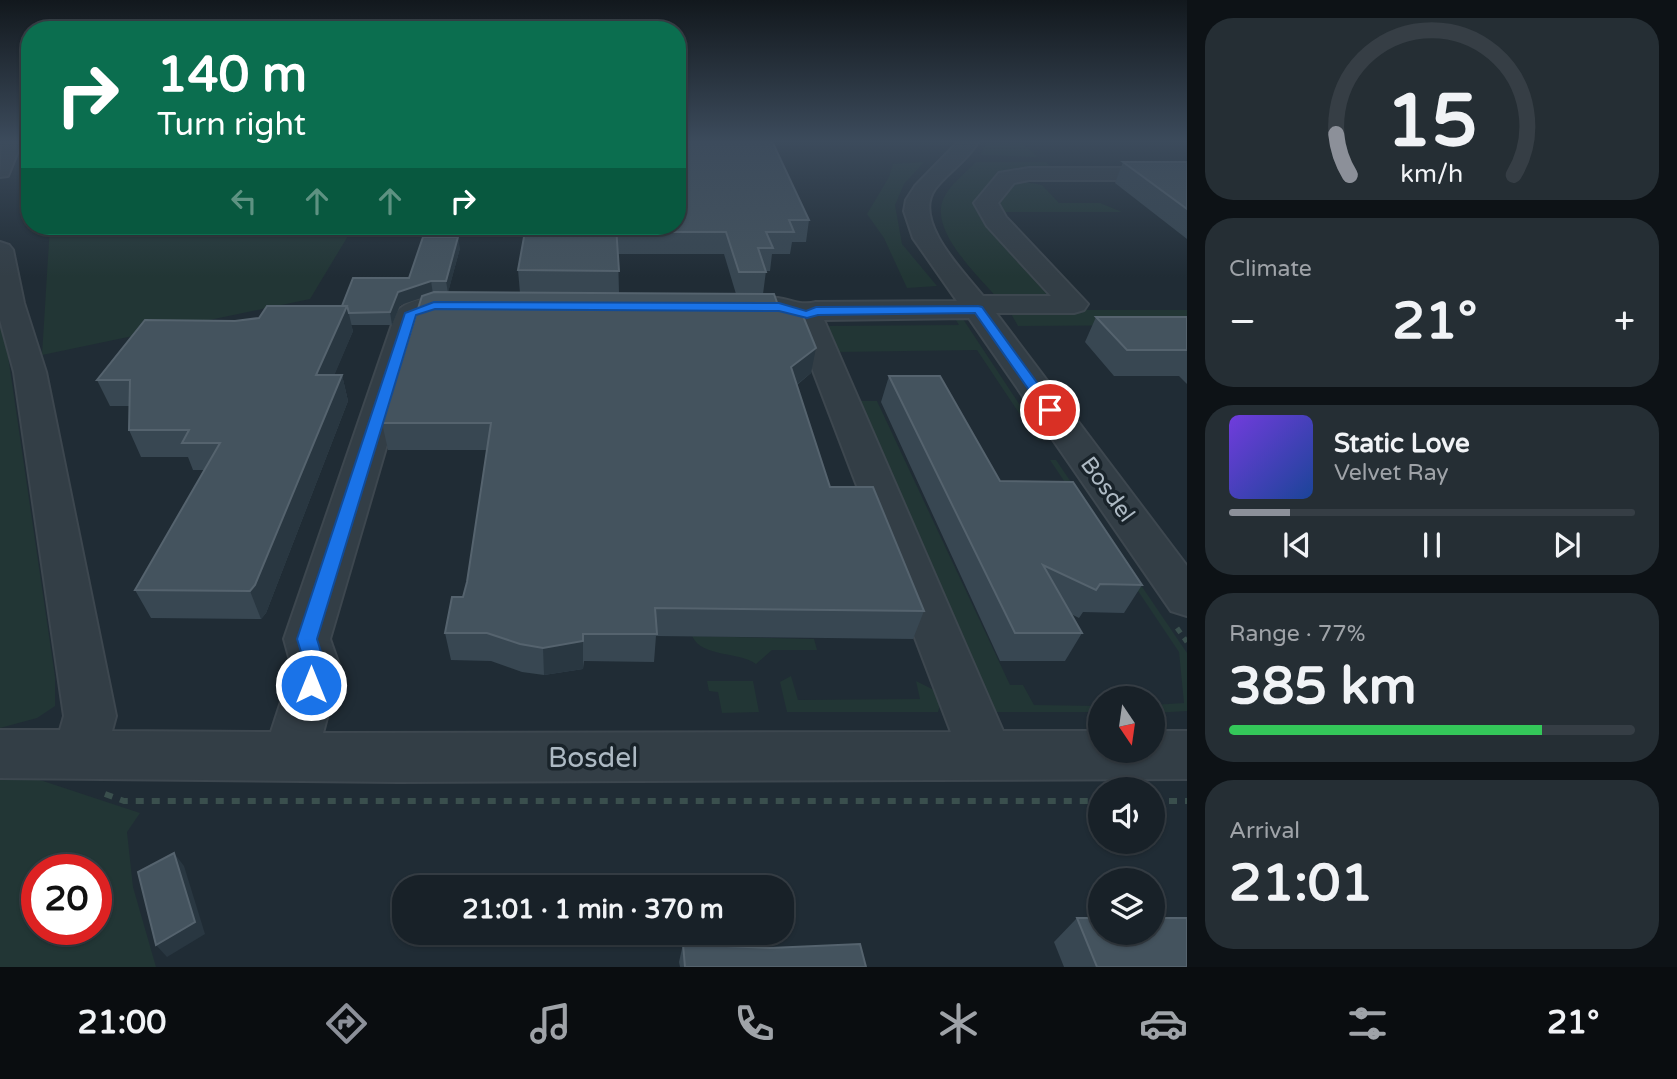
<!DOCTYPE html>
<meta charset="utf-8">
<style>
body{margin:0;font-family:"Varela Round",sans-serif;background:#252e34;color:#f1f3f6;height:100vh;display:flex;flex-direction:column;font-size:26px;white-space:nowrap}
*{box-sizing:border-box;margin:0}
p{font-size:23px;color:#9fa3a8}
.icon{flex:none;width:38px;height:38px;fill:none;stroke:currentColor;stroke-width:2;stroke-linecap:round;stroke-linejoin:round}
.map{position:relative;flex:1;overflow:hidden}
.panel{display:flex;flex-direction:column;gap:18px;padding:18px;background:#0d1216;width:490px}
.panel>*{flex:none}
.banner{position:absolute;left:21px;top:21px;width:665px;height:214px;border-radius:28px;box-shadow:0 2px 5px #0004,0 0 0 2px #363e45;background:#0b6e4f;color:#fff;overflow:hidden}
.needle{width:46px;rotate:167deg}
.controls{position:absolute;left:1088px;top:686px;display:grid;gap:14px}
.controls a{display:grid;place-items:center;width:77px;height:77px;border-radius:50%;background:#182128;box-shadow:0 2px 5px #0004,0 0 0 2px #363e45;font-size:35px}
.speed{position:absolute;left:21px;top:854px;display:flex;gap:14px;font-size:35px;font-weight:700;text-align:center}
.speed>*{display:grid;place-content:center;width:91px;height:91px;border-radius:50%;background:#182128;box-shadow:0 2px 5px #0004,0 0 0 2px #363e45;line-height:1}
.speed .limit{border:10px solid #d22;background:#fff;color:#111}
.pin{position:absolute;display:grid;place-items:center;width:60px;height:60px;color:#fff;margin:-30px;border:4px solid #fff;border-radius:50%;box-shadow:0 2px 7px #0007}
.me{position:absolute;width:77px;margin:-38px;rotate:0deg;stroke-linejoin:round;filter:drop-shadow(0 0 5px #0008)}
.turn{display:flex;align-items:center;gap:24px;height:147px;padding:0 21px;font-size:32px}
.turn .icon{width:91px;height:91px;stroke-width:2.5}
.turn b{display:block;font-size:49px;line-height:60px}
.lanes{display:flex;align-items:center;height:66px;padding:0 21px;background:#0003;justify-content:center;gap:35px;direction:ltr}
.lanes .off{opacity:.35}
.big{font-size:52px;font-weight:800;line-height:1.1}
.panel .tile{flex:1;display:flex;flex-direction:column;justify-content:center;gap:10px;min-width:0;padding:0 24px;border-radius:28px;background:#252e34}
.panel .dial{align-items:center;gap:0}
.dial svg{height:182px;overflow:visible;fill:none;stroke:#363e45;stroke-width:7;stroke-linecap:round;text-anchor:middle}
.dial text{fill:#f1f3f6;stroke:none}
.song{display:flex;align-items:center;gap:21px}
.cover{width:84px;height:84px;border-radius:10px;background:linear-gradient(135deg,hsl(260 70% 55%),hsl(220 70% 35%))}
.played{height:7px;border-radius:4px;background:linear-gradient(90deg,#8c9099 15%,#363e45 15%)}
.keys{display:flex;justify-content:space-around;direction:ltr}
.heat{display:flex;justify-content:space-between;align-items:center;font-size:38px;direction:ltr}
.charge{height:10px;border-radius:5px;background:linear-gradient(90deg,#34c759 77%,#363e45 0)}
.trip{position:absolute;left:392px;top:875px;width:402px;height:70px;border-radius:28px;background:#182128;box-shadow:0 2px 5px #0004,0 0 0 2px #363e45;font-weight:800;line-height:70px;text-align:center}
.menu{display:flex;height:112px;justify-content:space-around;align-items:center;background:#0a0d10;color:#9fa3a8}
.menu .icon{width:49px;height:49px}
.menu .on{color:#8c9099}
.menu b{font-size:32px;color:#f1f3f6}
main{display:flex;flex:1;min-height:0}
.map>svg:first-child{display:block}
.green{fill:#223635;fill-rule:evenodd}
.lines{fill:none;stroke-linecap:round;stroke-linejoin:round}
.minor-casing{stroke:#3d474f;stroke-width:4}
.path-far1{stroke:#3a4f4d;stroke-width:5;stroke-dasharray:6 6;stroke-linecap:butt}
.path{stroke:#3a4f4d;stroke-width:6;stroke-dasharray:8 8;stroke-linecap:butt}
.minor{fill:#333e46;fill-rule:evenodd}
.wall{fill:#384752;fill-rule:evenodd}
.shaded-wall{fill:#293741}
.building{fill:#44535e;stroke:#55636e;stroke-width:2}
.route{fill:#1a73e8;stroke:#114b97;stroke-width:2}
.labels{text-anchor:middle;stroke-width:7;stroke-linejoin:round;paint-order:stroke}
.street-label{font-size:23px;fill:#adb9c3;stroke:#19232a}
.near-street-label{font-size:28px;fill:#adb9c3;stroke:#19232a}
</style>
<main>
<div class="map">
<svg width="1187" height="967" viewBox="0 0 1187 967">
<rect width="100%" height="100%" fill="#202c35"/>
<!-- green -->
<g class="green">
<polygon points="677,141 950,141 949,144"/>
<polygon points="988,141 1020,141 1038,157 980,155"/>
<polygon points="924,162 904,184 895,205 902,244 937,286 907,288 884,238 867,214 889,177 893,164"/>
<path d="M976 162H1046L1051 167H1187L1000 175 978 197 976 209 1049 291 1046 299H998C978 275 924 227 946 194 953 182 967 172 976 162Z"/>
<polygon points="1019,181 1042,185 1059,203 1100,203 1122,212 998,212 995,203 1010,184"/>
<polygon points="50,226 354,226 310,299 42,355"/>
<polygon points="0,301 55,677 55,706 37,718 0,728"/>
<polygon points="1024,310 1187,310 1187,325 1018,326 1010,312"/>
<polygon points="954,317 963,319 1043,440 1037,440 977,350 837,352 825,326 959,325"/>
<polygon points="858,401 877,401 1010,685 1023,685 1034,705 1101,706 1101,712 988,712"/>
<polygon points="1050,460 1056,460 1187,653 1187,711 1153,713 1153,705 1184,703 1179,652"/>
<path d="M692 636 814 639 817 650H772L756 664C739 651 702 658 692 636Z"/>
<polygon points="791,676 798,700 920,699 916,681 934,690 940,705 938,712 787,712 780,682"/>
<polygon points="707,681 753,681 759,712 722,713 718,692 709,691"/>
<path d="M0 775 37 779 140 813 127 832 133 887 156 967H0ZM37 870H96V929H37Z"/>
</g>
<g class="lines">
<!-- minor casing -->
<g class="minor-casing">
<g id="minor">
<polygon points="2,141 22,141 8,176 0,177"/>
<path d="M959 141H979C967 161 948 172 935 189 912 221 964 272 983 296H1051L987 226 974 203 999 173 1029 168H1187V180H1029L1014 183 998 203 1006 217 1088 304 1084 310 1074 313H996L1187 566V616L1171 611 969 318 824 320 1003 731H1101V751H1153V731H1187V779L398 782 0 778V730H60L64 716 14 372 0 320V242L9 245 13 250 24 303 46 372 116 716 112 731 271 732 292 668 284 639 396 313C410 293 459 295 480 300L484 306 480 312C461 317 443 312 424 318L330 639 340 668 323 733 951 732 794 321C768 313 742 320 716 313L712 307 716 301C735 296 758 297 778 298 792 300 801 306 816 302L957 301 913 238 904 211 906 200 915 186Z"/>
</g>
</g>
<!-- path-far1 -->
<polyline class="path-far1" points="1177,628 1187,642"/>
<!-- path -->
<g class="path">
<polyline points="105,794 124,801 1101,801"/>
<polyline points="1153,801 1187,801"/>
</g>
<!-- minor -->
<use href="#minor" class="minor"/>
</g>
<!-- wall -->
<g class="wall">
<path d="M677 141 809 220 806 242H792L790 254H772L770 271H766L763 294 780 311 811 373 797 385 830 487 924 611 913 639 656 636 654 662 584 661 583 669 544 675 522 672 491 661 451 660 445 633 463 597 467 582 487 450H388L382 423 422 297 400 305 392 325H351L353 331 334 375H342L348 401 266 613 261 619 151 618 135 590 205 470H193L188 457H141L129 430V406H110L97 380 235 321 342 306 409 278 460 248 448 292 520 293 518 270 526 226H677ZM618 254H724L736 294 619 293Z"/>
<polygon points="1123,162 1187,162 1187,239 1115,183"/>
<polygon points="1096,317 1187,317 1187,384 1179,376 1114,376 1085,342"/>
<polygon points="889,376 1000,481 1142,585 1124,613 1083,612 1079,618 1071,614 1082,633 1065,661 1000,661 881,402"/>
<polygon points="1077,918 1187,967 1064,967 1054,942"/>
<polygon points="683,944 866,967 680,967 679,962"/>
</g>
<!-- shaded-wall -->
<g class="shaded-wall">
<polygon points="458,237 460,248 448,293 446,281"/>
<polygon points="431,281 433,294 400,305 392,325 390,312 398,292"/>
<polygon points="347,306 353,331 323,402 316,375"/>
<polygon points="816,348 811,373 786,393 791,367"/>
<polygon points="342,375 348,401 266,613 261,619 250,591"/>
<polygon points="583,634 583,669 544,675 543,648"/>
<polygon points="174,853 184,866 205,934 167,957 156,945"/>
</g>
<!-- building -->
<g class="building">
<polygon points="677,141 772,141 809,220 789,220 794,232 766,232 773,248 758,248 766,272 739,272 726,232 617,232 617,226 677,226"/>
<polygon points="1123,162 1187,162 1187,209"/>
<polygon points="526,226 616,226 619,271 518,270"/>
<polygon points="423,237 458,237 446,281 431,281 398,292 390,312 349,313 347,306 342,306 353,278 409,278"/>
<polygon points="434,292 774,294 780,311 801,311 816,348 791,367 830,487 873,487 924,611 655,608 657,634 583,634 583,641 543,648 520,644 487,633 445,633 452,597 463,597 467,582 491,423 382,423 422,296"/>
<polygon points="267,306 347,306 316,375 342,375 255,585 250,591 135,590 220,443 182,443 189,430 129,430 130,380 97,380 145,320 235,321 259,318"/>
<polygon points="1096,317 1187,317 1187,350 1127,350"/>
<polygon points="889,376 940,376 1000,481 1073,482 1142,585 1100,584 1096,590 1043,565 1082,633 1015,633"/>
<polygon points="174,853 195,922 156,945 138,872"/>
<polygon points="1077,918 1101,918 1101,933 1153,933 1153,918 1187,918 1187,967 1097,967"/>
<polygon points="683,944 770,948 860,944 866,967 685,967"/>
</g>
<!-- sky -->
<linearGradient id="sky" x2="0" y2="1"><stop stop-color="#12181d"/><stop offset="0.51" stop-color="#3c4b5c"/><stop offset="1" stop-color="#3c4b5c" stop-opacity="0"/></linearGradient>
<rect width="1187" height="277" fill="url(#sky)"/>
<!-- route -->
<polygon class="route" points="434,302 779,303 806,311 816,307 978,306 982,307 1057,410 1055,413 1045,413 975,313 818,315 807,318 779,311 435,309 416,315 317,639 326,668 318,691 311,693 304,691 301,685 306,668 297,639 405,313"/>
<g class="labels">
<!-- street labels -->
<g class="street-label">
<text transform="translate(1108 489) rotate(54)" y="8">Bosdel</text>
</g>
<!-- near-street labels -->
<g class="near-street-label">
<text x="593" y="767">Bosdel</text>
</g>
</g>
</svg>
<div class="controls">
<a><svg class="needle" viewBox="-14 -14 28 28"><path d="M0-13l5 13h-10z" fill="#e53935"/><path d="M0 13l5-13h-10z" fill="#9fa3a8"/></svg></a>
<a><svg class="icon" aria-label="sound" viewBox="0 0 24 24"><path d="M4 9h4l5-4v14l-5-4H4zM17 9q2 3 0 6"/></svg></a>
<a><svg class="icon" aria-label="layers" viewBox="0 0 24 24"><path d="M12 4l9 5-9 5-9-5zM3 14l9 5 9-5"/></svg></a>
</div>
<div class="speed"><div class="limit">20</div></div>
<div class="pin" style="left:1050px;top:410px;background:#d93025"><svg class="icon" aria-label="arrive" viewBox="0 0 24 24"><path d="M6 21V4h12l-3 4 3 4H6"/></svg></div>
<svg class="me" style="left:311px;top:685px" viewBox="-20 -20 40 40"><circle r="17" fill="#1a73e8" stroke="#fff" stroke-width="3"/><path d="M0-11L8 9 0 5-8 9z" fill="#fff"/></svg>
<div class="trip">21:01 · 1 min · 370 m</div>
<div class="banner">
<div class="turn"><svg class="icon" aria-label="right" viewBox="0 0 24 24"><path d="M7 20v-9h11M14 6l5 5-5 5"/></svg><div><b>140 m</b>Turn right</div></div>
<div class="lanes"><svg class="icon off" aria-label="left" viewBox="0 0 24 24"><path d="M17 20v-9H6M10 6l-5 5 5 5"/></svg><svg class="icon off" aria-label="ahead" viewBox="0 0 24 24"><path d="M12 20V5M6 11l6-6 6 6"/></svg><svg class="icon off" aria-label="ahead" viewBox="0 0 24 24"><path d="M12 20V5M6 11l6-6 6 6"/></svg><svg class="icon" aria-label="right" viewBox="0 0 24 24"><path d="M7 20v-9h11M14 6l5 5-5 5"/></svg></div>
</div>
</div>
<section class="panel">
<div class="tile dial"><svg viewBox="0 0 100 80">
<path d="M14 69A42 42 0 1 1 86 69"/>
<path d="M14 69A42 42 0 0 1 8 51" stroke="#8c9099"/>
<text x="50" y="56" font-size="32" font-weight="700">15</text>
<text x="50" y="72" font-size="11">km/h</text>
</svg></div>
<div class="tile"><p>Climate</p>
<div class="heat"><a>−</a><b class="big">21°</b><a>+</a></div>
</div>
<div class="tile">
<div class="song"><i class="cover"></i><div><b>Static Love</b><p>Velvet Ray</p></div></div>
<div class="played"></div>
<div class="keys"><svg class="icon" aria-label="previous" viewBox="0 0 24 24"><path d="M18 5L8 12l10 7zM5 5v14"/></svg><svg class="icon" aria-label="pause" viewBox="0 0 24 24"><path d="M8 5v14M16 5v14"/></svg><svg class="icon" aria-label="next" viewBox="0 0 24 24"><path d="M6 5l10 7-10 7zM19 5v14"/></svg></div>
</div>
<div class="tile"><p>Range · 77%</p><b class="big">385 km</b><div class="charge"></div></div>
<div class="tile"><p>Arrival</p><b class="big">21:01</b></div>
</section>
</main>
<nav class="menu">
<b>21:00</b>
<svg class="icon on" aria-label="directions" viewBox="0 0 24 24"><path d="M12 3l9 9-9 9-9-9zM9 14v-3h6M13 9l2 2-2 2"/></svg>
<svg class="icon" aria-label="music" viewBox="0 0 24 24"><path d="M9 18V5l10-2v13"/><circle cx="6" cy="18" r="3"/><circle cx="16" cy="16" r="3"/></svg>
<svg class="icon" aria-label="phone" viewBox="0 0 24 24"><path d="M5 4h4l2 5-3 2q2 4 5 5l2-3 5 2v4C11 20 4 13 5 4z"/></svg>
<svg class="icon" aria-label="climate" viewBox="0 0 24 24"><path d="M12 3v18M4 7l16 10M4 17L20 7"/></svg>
<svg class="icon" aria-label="car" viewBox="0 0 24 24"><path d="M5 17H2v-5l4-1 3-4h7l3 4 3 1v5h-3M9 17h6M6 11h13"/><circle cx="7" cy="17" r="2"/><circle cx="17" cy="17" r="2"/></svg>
<svg class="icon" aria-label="filters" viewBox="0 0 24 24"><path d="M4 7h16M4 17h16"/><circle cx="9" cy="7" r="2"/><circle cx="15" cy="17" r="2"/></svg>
<b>21°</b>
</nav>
